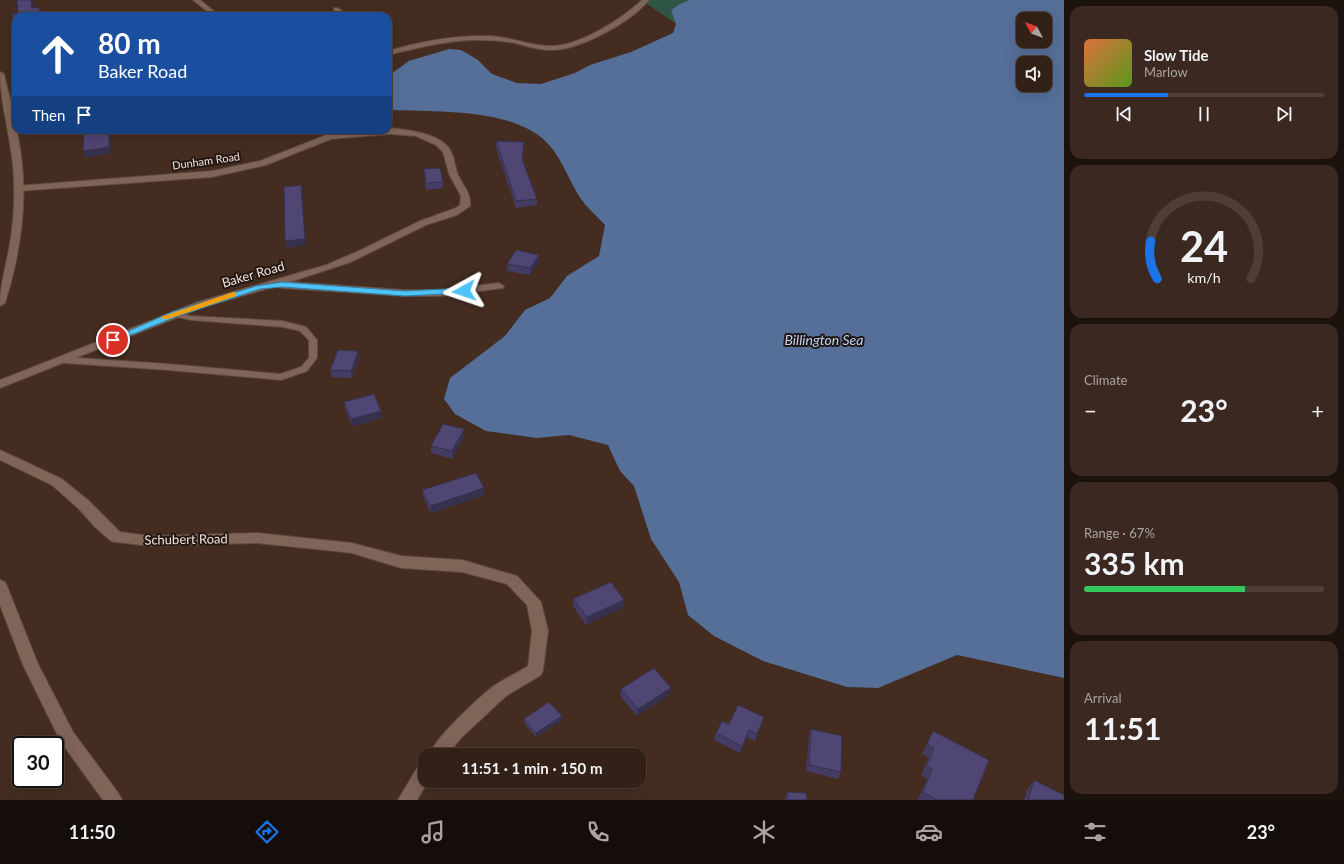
<!DOCTYPE html>
<meta charset="utf-8">
<style>
body{margin:0;font-family:Lato,sans-serif;background:#3b2921;color:#f1f3f6;height:100vh;display:flex;flex-direction:column;font-size:15px;white-space:nowrap}
*{box-sizing:border-box;margin:0}
p{font-size:13px;color:#a9a3a2}
.icon{flex:none;width:22px;height:22px;fill:none;stroke:currentColor;stroke-width:2;stroke-linecap:round;stroke-linejoin:round}
.map{position:relative;flex:1;overflow:hidden}
.panel{display:flex;flex-direction:column;gap:6px;padding:6px;background:#1c120d;width:280px}
.panel>*{flex:none}
.banner{position:absolute;left:12px;top:12px;width:380px;height:122px;border-radius:12px;box-shadow:0 4px 16px #0002,0 0 0 1px #4e3e37;background:#1a4fa0;color:#fff;overflow:hidden}
.needle{width:26px;rotate:311deg}
.tools{position:absolute;left:1016px;top:12px;display:grid;gap:8px}
.tools a{display:grid;place-items:center;width:36px;height:36px;border-radius:8px;background:#332118;box-shadow:0 4px 16px #0002,0 0 0 1px #4e3e37;font-size:20px}
.speed{position:absolute;left:12px;top:736px;display:flex;gap:8px;font-size:20px;font-weight:700;text-align:center}
.speed>*{display:grid;place-content:center;width:52px;height:52px;border-radius:50%;background:#332118;box-shadow:0 4px 16px #0002,0 0 0 1px #4e3e37;line-height:1}
.speed .limit{border:2px solid #111;border-radius:6px;background:#fff;color:#111}
.pin{position:absolute;display:grid;place-items:center;width:34px;height:34px;color:#fff;margin:-17px;border:2px solid #fff;border-radius:50%;box-shadow:0 1px 4px #0007}
.me{position:absolute;width:44px;margin:-22px;rotate:265deg;stroke-linejoin:round;filter:drop-shadow(0 0 3px #0008)}
.turn{display:flex;align-items:center;gap:14px;height:84px;padding:0 20px;font-size:18px}
.turn .icon{width:52px;height:52px;stroke-width:2.5}
.turn b{display:block;font-size:28px;line-height:34px}
.then{display:flex;align-items:center;height:38px;padding:0 20px;background:#0003;gap:8px;font-size:15px}
.big{font-size:30px;font-weight:700;line-height:1.1}
.panel .widget{flex:1;display:flex;flex-direction:column;justify-content:center;gap:6px;min-width:0;padding:0 14px;border-radius:12px;background:#3b2921}
.panel .dial{align-items:center;gap:0}
.dial svg{height:104px;overflow:visible;fill:none;stroke:#4e3e37;stroke-width:7;stroke-linecap:round;text-anchor:middle}
.dial text{fill:#f1f3f6;stroke:none}
.song{display:flex;align-items:center;gap:12px}
.cover{width:48px;height:48px;border-radius:6px;background:linear-gradient(135deg,hsl(20 70% 55%),hsl(90 70% 35%))}
.played{height:4px;border-radius:2px;background:linear-gradient(90deg,#1a73e8 35%,#4e3e37 35%)}
.keys{display:flex;justify-content:space-around;direction:ltr}
.heat{display:flex;justify-content:space-between;align-items:center;font-size:22px;direction:ltr}
.charge{height:6px;border-radius:3px;background:linear-gradient(90deg,#34c759 67%,#4e3e37 0)}
.trip{position:absolute;left:418px;top:748px;width:228px;height:40px;border-radius:12px;background:#332118;box-shadow:0 4px 16px #0002,0 0 0 1px #4e3e37;font-weight:700;line-height:40px;text-align:center}
.dock{display:flex;height:64px;justify-content:space-around;align-items:center;background:#140d0a;color:#a9a3a2}
.dock .icon{width:28px;height:28px}
.dock .selected{color:#1a73e8}
.dock b{font-size:18px;color:#f1f3f6}
main{display:flex;flex:1;min-height:0}
.map>svg:first-child{display:block}
.green{fill:#2f5644}
.water{fill:#556f99;fill-rule:evenodd}
.lines{fill:none;stroke-linecap:round;stroke-linejoin:round}
.lane-casing{stroke:#5d493f;stroke-width:2}
.street-casing{stroke:#5d493f;stroke-width:2}
.secondary-casing{stroke:#5d493f;stroke-width:2}
.lane{fill:#7f6457;fill-rule:evenodd}
.street{fill:#7f6457;fill-rule:evenodd}
.secondary{fill:#7f6457;fill-rule:evenodd}
.wall{fill:#443c63}
.shaded-wall{fill:#373150}
.building{fill:#4f4673;stroke:#373150}
.route{fill:#4fc3f7;stroke:#337fa1}
.slow{fill:#f59e0b}
.labels{text-anchor:middle;stroke-width:4;stroke-linejoin:round;paint-order:stroke}
.far-street-label{font-size:11px;fill:#f1e1d9;stroke:#221712}
.street-label{font-size:13px;fill:#f1e1d9;stroke:#221712}
.water-label{font-size:14px;font-style:italic;fill:#b9d2fa;stroke:#221712}
</style>
<main>
<div class="map">
<svg width="1064" height="800" viewBox="0 0 1064 800">
<rect width="100%" height="100%" fill="#442c20"/>
<!-- green -->
<polygon class="green" points="641,0 715,0 684,29"/>
<!-- water -->
<path class="water" d="M690 0H1064V678L957 655 878 688 847 687 763 661 714 636 688 615 679 582 651 539 634 486 620 471 608 445 569 435 537 438 486 431 455 414 444 399 450 378 505 336 525 310 550 298 567 276 599 256 605 225C597 216 586 207 579 196 569 180 562 160 550 146 519 108 439 112 393 110L388 108V76L409 61 449 49 461 50 478 60 492 74 517 83 541 84 575 73 590 65 631 52 673 33 676 24 671 10 680 4ZM1023 19H1045V41H1023ZM1023 63H1045V85H1023Z"/>
<g class="lines">
<!-- lane casing -->
<g class="lane-casing">
<g id="lane">
<polygon points="334,8 338,8 349,16 343,16 334,10"/>
<polygon points="172,312 175,312 191,316 283,321 306,327 317,340 317,358 307,371 281,380 168,370 64,363 60,360 64,357 168,364 280,374 301,367 309,358 309,340 300,331 283,327 191,320 172,316 171,314"/>
</g>
</g>
<!-- street casing -->
<g class="street-casing">
<g id="street">
<polygon points="193,0 200,0 220,16 213,16"/>
<path d="M642 0H649C631 22 579 51 550 50 538 50 526 46 515 43 503 41 490 40 478 40 447 40 418 48 388 55V51C422 41 455 35 490 36 510 37 528 45 548 46 577 48 622 19 642 0Z"/>
<path d="M390 128C407 130 443 133 451 152 455 159 455 168 458 175 464 188 471 192 470 206L457 215 426 225 351 262 290 282 405 290H441L499 283 504 286 503 288 441 296H405L281 288 277 286 206 306 0 388V380L198 302 326 265 361 250 420 221 456 208 460 205 461 196 449 174 443 152 436 145 416 136 390 134 331 139 266 165 212 177 19 191 16 190V186L212 171 260 161 329 134Z"/>
<path d="M0 450 62 479 89 501 120 532 150 536 257 533 352 543 401 556 462 560 517 576 541 602 548 631 543 670 541 675 506 696 462 737 447 755H429C436 737 479 697 495 685 506 678 517 673 528 666L532 631 527 605 507 584 462 572 401 568 352 553 325 550 257 543 150 546 116 542 111 541 95 527 79 509 52 485 0 460Z"/>
<polygon points="0,580 5,582 7,586 38,664 73,732 119,794 122,800 103,800 61,742 23,665 0,605"/>
<polygon points="425,763 425,781 428,781 417,800 398,800 419,765"/>
</g>
</g>
<!-- secondary casing -->
<g class="secondary-casing">
<path id="secondary" d="M0 72 4 74C11 104 19 133 22 164 27 211 19 258 5 303L0 306C0 285 5 270 9 249 13 227 15 205 14 183 14 145 0 109 0 72Z"/>
</g>
<!-- lane -->
<use href="#lane" class="lane"/>
<!-- street -->
<use href="#street" class="street"/>
<!-- secondary -->
<use href="#secondary" class="secondary"/>
</g>
<!-- wall -->
<g class="wall">
<polygon points="496,141 524,142 524,148 523,161 537,199 537,205 516,208 496,148"/>
<polygon points="424,169 443,182 443,188 426,190"/>
<polygon points="539,255 539,262 530,275 507,271 507,264"/>
<polygon points="358,351 359,358 352,378 331,377 330,370"/>
<polygon points="344,402 382,418 352,426 345,409"/>
<polygon points="464,429 464,436 453,459 431,453 431,446"/>
<polygon points="422,490 484,495 431,513 423,497"/>
<polygon points="573,599 624,607 586,625 573,606"/>
<polygon points="621,689 669,695 637,716 620,696"/>
<polygon points="524,719 562,720 536,737 524,723"/>
<polygon points="729,724 762,724 755,741 747,737 740,753 714,740 716,733"/>
<polygon points="811,729 841,772 838,779 806,771 809,736"/>
<polygon points="933,731 973,800 918,800 927,779 921,775 929,758 922,754"/>
<polygon points="1034,780 1064,800 1024,800 1027,790"/>
<polygon points="787,792 807,800 785,800 785,799"/>
</g>
<!-- shaded-wall -->
<g class="shaded-wall">
<polygon points="31,0 33,0 34,13 32,8"/>
<polygon points="109,130 110,130 110,133 111,153 85,158 83,151"/>
<polygon points="524,142 524,148 522,166 522,159"/>
<polygon points="301,185 302,192 306,245 287,248 285,241"/>
<polygon points="539,255 539,262 530,275 530,268"/>
<polygon points="358,351 359,358 352,378 351,371"/>
<polygon points="381,411 382,418 352,426 351,419"/>
<polygon points="464,429 464,436 453,459 452,451"/>
<polygon points="484,488 484,495 431,513 430,506"/>
<polygon points="624,600 624,607 586,625 587,617"/>
<polygon points="671,688 669,695 637,716 638,709"/>
<polygon points="562,716 562,720 536,737 536,733"/>
<polygon points="764,717 762,724 755,741 757,734"/>
<polygon points="749,730 747,737 740,753 742,746"/>
</g>
<!-- building -->
<g class="building">
<polygon points="17,0 31,0 32,8 39,7 40,16 16,16 16,24 12,14 18,13"/>
<polygon points="89,130 109,130 109,147 83,151 84,135 89,134"/>
<polygon points="496,141 524,142 522,159 537,199 516,201"/>
<polygon points="440,168 443,182 426,183 424,169"/>
<polygon points="301,185 305,239 285,241 284,187"/>
<polygon points="516,250 539,255 530,268 507,264"/>
<polygon points="338,350 358,351 351,371 330,370"/>
<polygon points="374,394 381,411 351,419 344,402"/>
<polygon points="443,424 464,429 452,451 431,446"/>
<polygon points="476,473 484,488 430,506 422,490"/>
<polygon points="611,582 624,600 587,617 573,599"/>
<polygon points="654,668 671,688 638,709 621,689"/>
<polygon points="549,702 562,716 536,733 524,719"/>
<polygon points="738,705 764,717 757,734 749,730 742,746 716,733 722,721 729,724"/>
<polygon points="811,729 842,736 841,772 809,765"/>
<polygon points="933,731 989,760 973,800 937,800 923,792 932,769 927,765 934,748 927,744"/>
<polygon points="1034,780 1064,795 1064,800 1028,800"/>
<polygon points="787,792 806,793 807,800 788,800"/>
</g>
<!-- route -->
<polygon class="route" points="282,282 405,291 464,288 468,291 464,293 405,296 282,287 260,289 178,316 116,341 113,342 108,340 172,312 256,286"/>
<!-- slow -->
<polygon class="slow" points="233,292 236,292 236,296 168,319 162,319 161,317"/>
<g class="labels">
<!-- far-street labels -->
<g class="far-street-label">
<text transform="translate(206 161) rotate(-8)" y="4">Dunham Road</text>
</g>
<!-- street labels -->
<g class="street-label">
<text transform="translate(253 274) rotate(-16)" y="5">Baker Road</text>
<text transform="translate(186 539) rotate(-1)" y="5">Schubert Road</text>
</g>
<!-- water labels -->
<g class="water-label">
<text x="824" y="345">Billington Sea</text>
</g>
</g>
</svg>
<div class="tools">
<a><svg class="needle" viewBox="-14 -14 28 28"><path d="M0-13l5 13h-10z" fill="#e53935"/><path d="M0 13l5-13h-10z" fill="#a9a3a2"/></svg></a>
<a><svg class="icon" aria-label="sound" viewBox="0 0 24 24"><path d="M4 9h4l5-4v14l-5-4H4zM17 9q2 3 0 6"/></svg></a>
</div>
<div class="speed"><div class="limit">30</div></div>
<div class="pin" style="left:113px;top:340px;background:#d93025"><svg class="icon" aria-label="arrive" viewBox="0 0 24 24"><path d="M6 21V4h12l-3 4 3 4H6"/></svg></div>
<svg class="me" style="left:464px;top:291px" viewBox="-20 -20 40 40"><path d="M0-17L14 15 0 8-14 15z" fill="#4fc3f7" stroke="#fff" stroke-width="4"/></svg>
<div class="trip">11:51 · 1 min · 150 m</div>
<div class="banner">
<div class="turn"><svg class="icon" aria-label="ahead" viewBox="0 0 24 24"><path d="M12 20V5M6 11l6-6 6 6"/></svg><div><b>80 m</b>Baker Road</div></div>
<div class="then">Then<svg class="icon" aria-label="arrive" viewBox="0 0 24 24"><path d="M6 21V4h12l-3 4 3 4H6"/></svg></div>
</div>
</div>
<section class="panel">
<div class="widget">
<div class="song"><i class="cover"></i><div><b>Slow Tide</b><p>Marlow</p></div></div>
<div class="played"></div>
<div class="keys"><svg class="icon" aria-label="previous" viewBox="0 0 24 24"><path d="M18 5L8 12l10 7zM5 5v14"/></svg><svg class="icon" aria-label="pause" viewBox="0 0 24 24"><path d="M8 5v14M16 5v14"/></svg><svg class="icon" aria-label="next" viewBox="0 0 24 24"><path d="M6 5l10 7-10 7zM19 5v14"/></svg></div>
</div>
<div class="widget dial"><svg viewBox="0 0 100 80">
<path d="M14 69A42 42 0 1 1 86 69"/>
<path d="M14 69A42 42 0 0 1 9 40" stroke="#1a73e8"/>
<text x="50" y="56" font-size="32" font-weight="700">24</text>
<text x="50" y="72" font-size="11">km/h</text>
</svg></div>
<div class="widget"><p>Climate</p>
<div class="heat"><a>−</a><b class="big">23°</b><a>+</a></div>
</div>
<div class="widget"><p>Range · 67%</p><b class="big">335 km</b><div class="charge"></div></div>
<div class="widget"><p>Arrival</p><b class="big">11:51</b></div>
</section>
</main>
<nav class="dock">
<b>11:50</b>
<svg class="icon selected" aria-label="directions" viewBox="0 0 24 24"><path d="M12 3l9 9-9 9-9-9zM9 14v-3h6M13 9l2 2-2 2"/></svg>
<svg class="icon" aria-label="music" viewBox="0 0 24 24"><path d="M9 18V5l10-2v13"/><circle cx="6" cy="18" r="3"/><circle cx="16" cy="16" r="3"/></svg>
<svg class="icon" aria-label="phone" viewBox="0 0 24 24"><path d="M5 4h4l2 5-3 2q2 4 5 5l2-3 5 2v4C11 20 4 13 5 4z"/></svg>
<svg class="icon" aria-label="climate" viewBox="0 0 24 24"><path d="M12 3v18M4 7l16 10M4 17L20 7"/></svg>
<svg class="icon" aria-label="car" viewBox="0 0 24 24"><path d="M5 17H2v-5l4-1 3-4h7l3 4 3 1v5h-3M9 17h6M6 11h13"/><circle cx="7" cy="17" r="2"/><circle cx="17" cy="17" r="2"/></svg>
<svg class="icon" aria-label="filters" viewBox="0 0 24 24"><path d="M4 7h16M4 17h16"/><circle cx="9" cy="7" r="2"/><circle cx="15" cy="17" r="2"/></svg>
<b>23°</b>
</nav>
